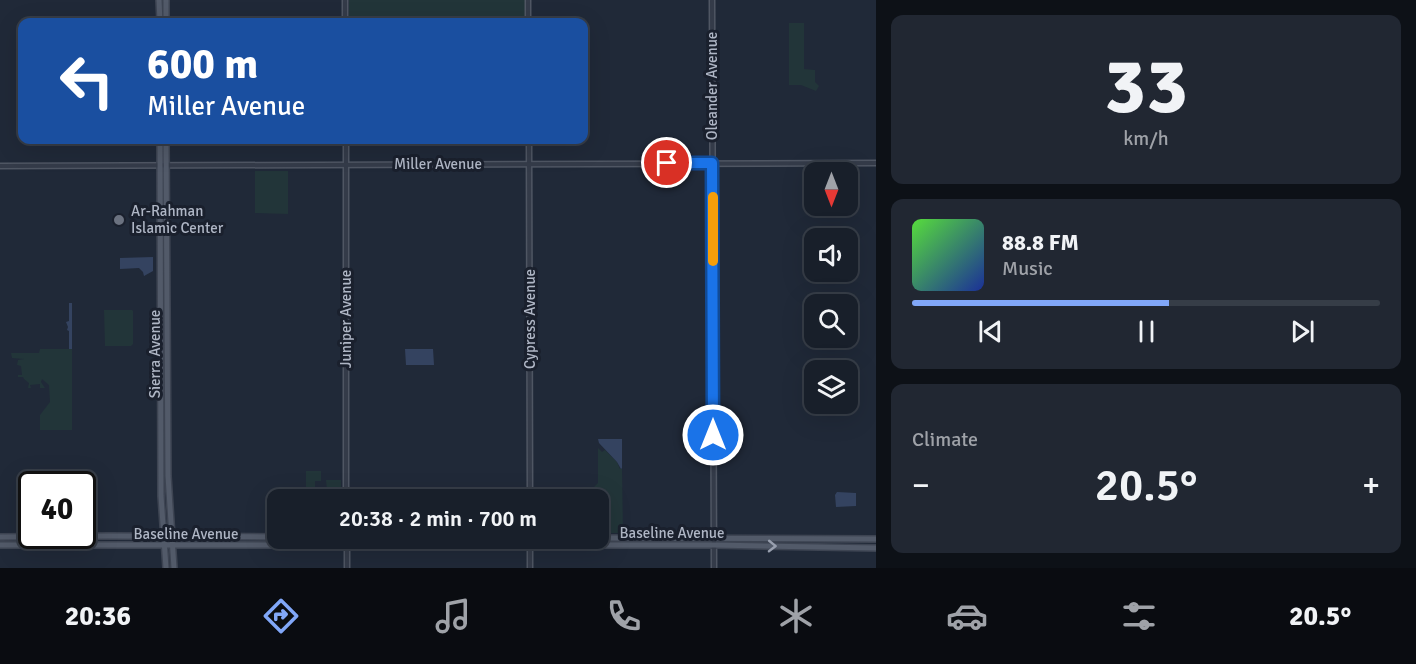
<!DOCTYPE html>
<meta charset="utf-8">
<style>
body{margin:0;font-family:Signika,sans-serif;background:#212732;color:#f1f3f6;height:100vh;display:flex;flex-direction:column;font-size:22px;white-space:nowrap}
*{box-sizing:border-box;margin:0}
p{font-size:20px;color:#9fa2a8}
.icon{flex:none;width:33px;height:33px;fill:none;stroke:currentColor;stroke-width:2;stroke-linecap:round;stroke-linejoin:round}
.map{position:relative;flex:1;overflow:hidden}
.sheet{display:flex;flex-direction:column;gap:15px;padding:15px;background:#0d1117;width:540px}
.sheet>*{flex:none}
.guide{position:absolute;left:18px;top:18px;width:570px;height:126px;border-radius:12px;box-shadow:0 6px 24px #0002,0 0 0 2px #363d47;background:#1a4fa0;color:#fff;overflow:hidden}
.needle{width:39px;rotate:180deg}
.buttons{position:absolute;left:804px;top:162px;display:grid;gap:12px}
.buttons a{display:grid;place-items:center;width:54px;height:54px;border-radius:12px;background:#181f2a;box-shadow:0 6px 24px #0002,0 0 0 2px #363d47;font-size:30px}
.speed{position:absolute;left:18px;top:471px;display:flex;gap:12px;font-size:30px;font-weight:700;text-align:center}
.speed>*{display:grid;place-content:center;width:78px;height:78px;border-radius:50%;background:#181f2a;box-shadow:0 6px 24px #0002,0 0 0 2px #363d47;line-height:1}
.speed .limit{border:3px solid #111;border-radius:9px;background:#fff;color:#111}
.pin{position:absolute;display:grid;place-items:center;width:51px;height:51px;color:#fff;margin:-26px;border:3px solid #fff;border-radius:50%;box-shadow:0 2px 6px #0007}
.me{position:absolute;width:66px;margin:-33px;rotate:0deg;stroke-linejoin:round;filter:drop-shadow(0 0 4px #0008)}
.turn{display:flex;align-items:center;gap:21px;height:126px;padding:0 30px;font-size:27px}
.turn .icon{width:78px;height:78px;stroke-width:2.5}
.turn b{display:block;font-size:42px;line-height:51px}
.big{font-size:45px;font-weight:600;line-height:1.1}
.sheet .widget{flex:1;display:flex;flex-direction:column;justify-content:center;gap:9px;min-width:0;padding:0 21px;border-radius:12px;background:#212732}
.sheet .dial{align-items:center;gap:0}
.dial b{font-size:78px;line-height:1}
.song{display:flex;align-items:center;gap:18px}
.cover{width:72px;height:72px;border-radius:9px;background:linear-gradient(135deg,hsl(110 70% 55%),hsl(230 70% 35%))}
.played{height:6px;border-radius:3px;background:linear-gradient(90deg,#81a7f8 55%,#363d47 55%)}
.keys{display:flex;justify-content:space-around;direction:ltr}
.heat{display:flex;justify-content:space-between;align-items:center;font-size:33px;direction:ltr}
.trip{position:absolute;left:267px;top:489px;width:342px;height:60px;border-radius:12px;background:#181f2a;box-shadow:0 6px 24px #0002,0 0 0 2px #363d47;font-weight:600;line-height:60px;text-align:center}
.tab-bar{display:flex;height:96px;justify-content:space-around;align-items:center;background:#0a0c11;color:#9fa2a8}
.tab-bar .icon{width:42px;height:42px}
.tab-bar .current{color:#81a7f8}
.tab-bar b{font-size:27px;color:#f1f3f6}
main{display:flex;flex:1;min-height:0}
.map>svg:first-child{display:block}
.green{fill:#223539}
.water{fill:#344360}
.lines{fill:none;stroke-linecap:round;stroke-linejoin:round}
.tertiary-casing{stroke:#4f5663;stroke-width:7}
.primary-casing{stroke:#3d4452;stroke-width:8}
.tertiary{stroke:#343b49;stroke-width:4}
.primary{stroke:#525a69;stroke-width:5}
.oneway{stroke:#989fae}
.route-casing{stroke:#114b97;stroke-width:15}
.route{stroke:#1a73e8;stroke-width:10}
.slow{stroke:#f59e0b;stroke-width:10}
.worship-dot{fill:#6b7280;stroke:#1a202d;stroke-width:2}
.labels{text-anchor:middle;stroke-width:6;stroke-linejoin:round;paint-order:stroke}
.street-label{font-size:15px;fill:#afb6c5;stroke:#1a202d}
.poi-label{font-size:15px;fill:#afb6c5;stroke:#1a202d;text-anchor:start}
</style>
<main>
<div class="map">
<svg width="876" height="568" viewBox="0 0 876 568">
<rect width="100%" height="100%" fill="#202938"/>
<!-- green -->
<g class="green">
<rect x="349" y="0" width="177" height="22"/>
<polygon points="789,23 804,23 804,69 815,70 815,82 819,86 816,91 801,85 789,85"/>
<polygon points="255,171 288,171 288,214 255,213"/>
<polygon points="104,310 132,310 133,311 133,344 131,346 105,346"/>
<polygon points="40,349 72,349 72,430 40,430 40,415 50,402 49,385 42,379 41,382 45,388 40,388 40,384 30,385 31,388 28,388 29,383 24,379 23,377 18,377 18,375 22,375 21,366 17,365 18,360 24,359 12,358 11,353 39,353"/>
<polygon points="598,448 602,452 605,450 617,462 620,469 622,468 623,533 599,533 598,500 593,500 593,488 598,483"/>
<polygon points="306,471 321,471 321,481 315,481 315,491 306,491"/>
<polygon points="326,480 341,480 341,491 327,491"/>
</g>
<!-- water -->
<g class="water">
<polygon points="153,257 153,271 144,276 143,272 139,268 120,269 120,258"/>
<polygon points="69,303 72,303 72,349 69,349 69,331 67,330 68,327 66,322 69,321"/>
<polygon points="405,349 433,349 434,365 406,365"/>
<polygon points="598,439 622,439 622,468 621,469 617,462 599,443"/>
<polygon points="837,492 856,493 856,506 836,507 835,495"/>
</g>
<g class="lines">
<!-- tertiary casing -->
<g class="tertiary-casing">
<g id="tertiary">
<polyline points="345,0 345,22"/>
<polyline points="528,0 528,22"/>
<polyline points="712,0 714,568"/>
<polyline points="346,140 346,500"/>
<polyline points="529,140 530,500"/>
<polyline points="0,166 876,163"/>
<polyline points="347,568 347,538"/>
<polyline points="530,568 530,538"/>
</g>
</g>
<!-- primary casing -->
<g class="primary-casing">
<g id="primary">
<polyline points="159,0 160,22"/>
<polyline points="166,0 166,22"/>
<polyline points="160,140 161,496 166,568"/>
<polyline points="166,140 168,476 174,568"/>
<polyline points="0,537 109,536 278,537"/>
<polyline points="598,538 876,539"/>
<polyline points="0,545 714,545 876,548"/>
</g>
</g>
<!-- tertiary -->
<use href="#tertiary" class="tertiary"/>
<!-- primary -->
<use href="#primary" class="primary"/>
</g>
<!-- one-way arrows -->
<defs><path id="oneway-chevron" d="M-2-3.5L2.5 0L-2 3.5" fill="none" stroke-width="1.6" stroke-linecap="round" stroke-linejoin="round" transform="scale(1.5)"/></defs>
<use class="oneway" href="#oneway-chevron" transform="translate(772 546) rotate(1)"/>
<g class="lines">
<!-- route casing -->
<g class="route-casing">
<polyline id="route" points="667,163 712,163 713,435"/>
</g>
<!-- route -->
<use href="#route" class="route"/>
<!-- slow -->
<polyline class="slow" points="713,197 713,261"/>
</g>
<!-- markers -->
<circle class="worship-dot" cx="119" cy="220" r="6"/>
<g class="labels">
<!-- street labels -->
<g class="street-label">
<text transform="translate(712 86) rotate(-90)" y="5">Oleander Avenue</text>
<text x="438" y="169">Miller Avenue</text>
<text transform="translate(346 319) rotate(-90)" y="5">Juniper Avenue</text>
<text transform="translate(530 319) rotate(-90)" y="5">Cypress Avenue</text>
<text transform="translate(155 354) rotate(-90)" y="5">Sierra Avenue</text>
<text x="672" y="538">Baseline Avenue</text>
<text x="186" y="539">Baseline Avenue</text>
</g>
<!-- poi labels -->
<g class="poi-label">
<text x="131" y="216">Ar-Rahman<tspan x="131" dy="17">Islamic Center</tspan></text>
</g>
</g>
</svg>
<div class="buttons">
<a><svg class="needle" viewBox="-14 -14 28 28"><path d="M0-13l5 13h-10z" fill="#e53935"/><path d="M0 13l5-13h-10z" fill="#9fa2a8"/></svg></a>
<a><svg class="icon" aria-label="sound" viewBox="0 0 24 24"><path d="M4 9h4l5-4v14l-5-4H4zM17 9q2 3 0 6"/></svg></a>
<a><svg class="icon" aria-label="search" viewBox="0 0 24 24"><circle cx="10" cy="10" r="6"/><path d="M15 15l6 6"/></svg></a>
<a><svg class="icon" aria-label="layers" viewBox="0 0 24 24"><path d="M12 4l9 5-9 5-9-5zM3 14l9 5 9-5"/></svg></a>
</div>
<div class="speed"><div class="limit">40</div></div>
<div class="pin" style="left:667px;top:163px;background:#d93025"><svg class="icon" aria-label="arrive" viewBox="0 0 24 24"><path d="M6 21V4h12l-3 4 3 4H6"/></svg></div>
<svg class="me" style="left:713px;top:435px" viewBox="-20 -20 40 40"><circle r="17" fill="#1a73e8" stroke="#fff" stroke-width="3"/><path d="M0-11L8 9 0 5-8 9z" fill="#fff"/></svg>
<div class="trip">20:38 · 2 min · 700 m</div>
<div class="guide">
<div class="turn"><svg class="icon" aria-label="left" viewBox="0 0 24 24"><path d="M17 20v-9H6M10 6l-5 5 5 5"/></svg><div><b>600 m</b>Miller Avenue</div></div>
</div>
</div>
<section class="sheet">
<div class="widget dial"><b>33</b><p>km/h</p></div>
<div class="widget">
<div class="song"><i class="cover"></i><div><b>88.8 FM</b><p>Music</p></div></div>
<div class="played"></div>
<div class="keys"><svg class="icon" aria-label="previous" viewBox="0 0 24 24"><path d="M18 5L8 12l10 7zM5 5v14"/></svg><svg class="icon" aria-label="pause" viewBox="0 0 24 24"><path d="M8 5v14M16 5v14"/></svg><svg class="icon" aria-label="next" viewBox="0 0 24 24"><path d="M6 5l10 7-10 7zM19 5v14"/></svg></div>
</div>
<div class="widget"><p>Climate</p>
<div class="heat"><a>−</a><b class="big">20.5°</b><a>+</a></div>
</div>
</section>
</main>
<nav class="tab-bar">
<b>20:36</b>
<svg class="icon current" aria-label="directions" viewBox="0 0 24 24"><path d="M12 3l9 9-9 9-9-9zM9 14v-3h6M13 9l2 2-2 2"/></svg>
<svg class="icon" aria-label="music" viewBox="0 0 24 24"><path d="M9 18V5l10-2v13"/><circle cx="6" cy="18" r="3"/><circle cx="16" cy="16" r="3"/></svg>
<svg class="icon" aria-label="phone" viewBox="0 0 24 24"><path d="M5 4h4l2 5-3 2q2 4 5 5l2-3 5 2v4C11 20 4 13 5 4z"/></svg>
<svg class="icon" aria-label="climate" viewBox="0 0 24 24"><path d="M12 3v18M4 7l16 10M4 17L20 7"/></svg>
<svg class="icon" aria-label="car" viewBox="0 0 24 24"><path d="M5 17H2v-5l4-1 3-4h7l3 4 3 1v5h-3M9 17h6M6 11h13"/><circle cx="7" cy="17" r="2"/><circle cx="17" cy="17" r="2"/></svg>
<svg class="icon" aria-label="filters" viewBox="0 0 24 24"><path d="M4 7h16M4 17h16"/><circle cx="9" cy="7" r="2"/><circle cx="15" cy="17" r="2"/></svg>
<b>20.5°</b>
</nav>
